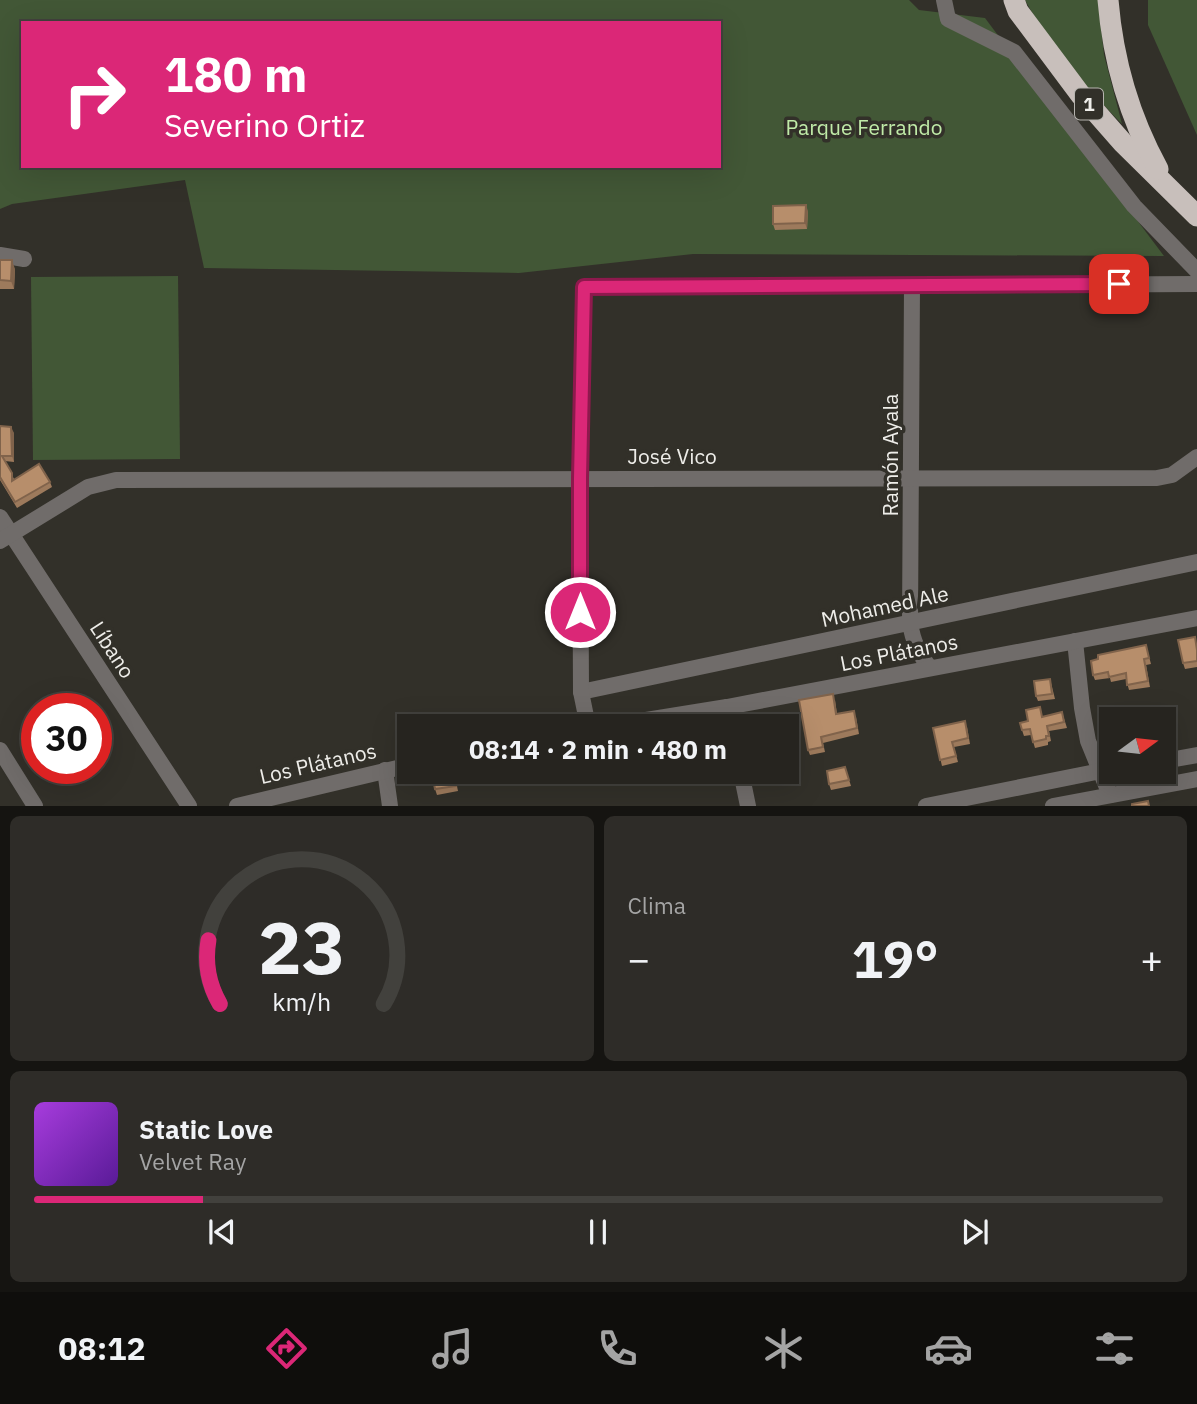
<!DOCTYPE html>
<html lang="es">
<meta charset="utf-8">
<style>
body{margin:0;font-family:"IBM Plex Sans",sans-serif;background:#2e2c28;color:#f1f3f6;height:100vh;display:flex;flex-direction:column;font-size:26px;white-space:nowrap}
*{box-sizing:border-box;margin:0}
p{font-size:23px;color:#a4a4a4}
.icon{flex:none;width:38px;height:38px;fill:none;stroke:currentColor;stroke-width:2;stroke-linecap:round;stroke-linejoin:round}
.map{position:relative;height:806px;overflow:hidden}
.sheet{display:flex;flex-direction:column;gap:10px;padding:10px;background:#151411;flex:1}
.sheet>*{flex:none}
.top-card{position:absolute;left:21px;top:21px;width:700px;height:147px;border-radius:0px;box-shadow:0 7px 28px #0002,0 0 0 2px #42413d;background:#db2777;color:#fff;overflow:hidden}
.needle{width:46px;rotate:75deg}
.controls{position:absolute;left:1099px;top:707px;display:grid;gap:14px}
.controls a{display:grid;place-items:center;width:77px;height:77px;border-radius:0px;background:#26241f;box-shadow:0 7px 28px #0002,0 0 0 2px #42413d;font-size:35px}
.speed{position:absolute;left:21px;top:693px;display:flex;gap:14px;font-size:35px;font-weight:700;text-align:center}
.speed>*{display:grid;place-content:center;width:91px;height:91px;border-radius:50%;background:#26241f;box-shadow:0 7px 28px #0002,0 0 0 2px #42413d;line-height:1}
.speed .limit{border:10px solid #d22;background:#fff;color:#111}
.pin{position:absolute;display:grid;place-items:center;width:60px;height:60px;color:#fff;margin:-30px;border-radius:14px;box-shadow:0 4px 10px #0006}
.me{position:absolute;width:77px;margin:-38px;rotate:0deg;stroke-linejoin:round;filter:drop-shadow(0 0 5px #0008)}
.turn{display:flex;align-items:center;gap:24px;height:147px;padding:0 28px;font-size:32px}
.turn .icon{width:91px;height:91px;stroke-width:2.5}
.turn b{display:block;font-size:49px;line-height:60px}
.big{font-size:52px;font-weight:800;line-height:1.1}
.sheet .tile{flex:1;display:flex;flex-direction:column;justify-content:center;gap:10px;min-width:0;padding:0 24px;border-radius:10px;background:#2e2c28}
.sheet .dial{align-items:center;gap:0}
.dial svg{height:182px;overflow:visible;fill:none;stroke:#42413d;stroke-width:7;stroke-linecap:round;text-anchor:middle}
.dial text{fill:#f1f3f6;stroke:none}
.song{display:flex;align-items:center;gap:21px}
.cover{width:84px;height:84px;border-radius:10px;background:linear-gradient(135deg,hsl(280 70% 55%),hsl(270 70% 35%))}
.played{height:7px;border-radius:4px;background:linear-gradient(90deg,#db2777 15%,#42413d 15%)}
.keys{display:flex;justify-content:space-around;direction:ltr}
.heat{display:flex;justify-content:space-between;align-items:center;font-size:38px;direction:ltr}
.sheet .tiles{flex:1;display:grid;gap:10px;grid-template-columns:1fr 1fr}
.tile:last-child{grid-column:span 2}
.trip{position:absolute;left:397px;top:714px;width:402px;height:70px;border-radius:0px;background:#26241f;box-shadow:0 7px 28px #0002,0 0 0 2px #42413d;font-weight:800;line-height:70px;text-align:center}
.dock{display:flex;height:112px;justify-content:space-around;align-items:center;background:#0f0e0c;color:#a4a4a4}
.dock .icon{width:49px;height:49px}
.dock .current{color:#db2777}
.dock b{font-size:32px;color:#f1f3f6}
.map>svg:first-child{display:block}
.green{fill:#425736;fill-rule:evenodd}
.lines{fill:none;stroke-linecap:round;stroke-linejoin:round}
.minor{stroke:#706c6a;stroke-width:16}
.highway{stroke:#c8bfbb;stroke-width:21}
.wall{fill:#9d7a5c}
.shaded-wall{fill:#80634b}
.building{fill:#b78e6b;stroke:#80634b;stroke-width:2}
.route-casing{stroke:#8e194d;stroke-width:18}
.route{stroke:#db2777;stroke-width:12}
.labels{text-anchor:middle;stroke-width:7;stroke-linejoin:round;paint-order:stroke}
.shield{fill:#323029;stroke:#b6b4af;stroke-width:2}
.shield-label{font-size:19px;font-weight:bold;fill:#eeede9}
.park-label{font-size:21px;fill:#c0eba8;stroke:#323029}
.street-label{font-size:21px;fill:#eeede9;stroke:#323029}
</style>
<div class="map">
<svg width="1197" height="806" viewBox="0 0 1197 806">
<rect width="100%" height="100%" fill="#323029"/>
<!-- green -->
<g class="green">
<path d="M0 0H909L919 10 985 18 1164 256 693 254 519 273 204 268 185 180 12 204 0 209ZM23 23H719V166H23Z"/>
<path d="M1025 0H1098L1104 55 1122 124C1087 88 1049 44 1025 0Z"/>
<polygon points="1148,0 1197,0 1197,135 1148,25"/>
<polygon points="178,276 180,459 33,460 31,277"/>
</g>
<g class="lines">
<!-- minor -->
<g class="minor">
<polyline points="944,0 948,19 1014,52 1134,206 1197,271"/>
<polyline points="0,255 24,259"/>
<path d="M912 286 910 623C913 642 919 654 930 668"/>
<polyline points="0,517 189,806"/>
<polyline points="0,541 88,487 116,480 1157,478 1172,475 1197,457"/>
<polyline points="1075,641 1082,708 1088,741 1110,795"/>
<polyline points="581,692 1197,562"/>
<polyline points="727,707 731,726"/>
<polyline points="588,726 581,692 580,478 584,287 1197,284"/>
<polyline points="609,726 727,707 1197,618"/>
<polyline points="0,750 35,806"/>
<polyline points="1164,761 1197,755"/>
<polyline points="385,770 390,806"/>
<polyline points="741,772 748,806"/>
<polyline points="237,806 410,765"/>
<polyline points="926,806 1111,769"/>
<polyline points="1053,806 1197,779"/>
</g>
<!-- highway -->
<g class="highway">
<polyline points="1014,0 1018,11 1080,94 1123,143 1197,216"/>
<path d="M1108 0C1113 61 1129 116 1158 169"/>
</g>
</g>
<!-- wall -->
<g class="wall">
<polygon points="808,211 807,229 775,230 773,224"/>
<polygon points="0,260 15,269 14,289 0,289"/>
<polygon points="0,426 14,433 14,462 5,461 14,479 50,482 52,487 17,508 0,480"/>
<polygon points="1146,645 1151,664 1146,665 1150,687 1129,690 1126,679 1111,682 1110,678 1095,680 1093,675"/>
<polygon points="1197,645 1197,667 1185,669 1183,663"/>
<polygon points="1050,679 1055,699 1038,701 1036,696"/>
<polygon points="835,700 837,714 856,717 859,734 823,743 825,752 810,755 808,750"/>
<polygon points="1062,712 1067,728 1049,731 1051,741 1048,742 1048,745 1035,748 1031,735 1024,736 1022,730 1043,717"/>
<polygon points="967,727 970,744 954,747 958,762 942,766 933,728"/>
<polygon points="438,772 454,772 458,791 437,795 435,789"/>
<polygon points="602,772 603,782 587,785 584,779"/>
<polygon points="685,772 711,772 687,779"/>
<polygon points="847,773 851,786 831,790 829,784"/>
</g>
<!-- shaded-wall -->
<g class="shaded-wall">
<polygon points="806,205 808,211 807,229 805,223"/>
<polygon points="12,260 15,269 14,289 11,281"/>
<polygon points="11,427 14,433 14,462 12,456"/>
</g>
<!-- building -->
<g class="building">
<polygon points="806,205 805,223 773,224 773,206"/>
<polygon points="0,260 12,260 11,281 0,280"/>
<polygon points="0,426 11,427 12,456 2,456 12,473 12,481 39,464 50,482 15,502 0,477"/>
<polygon points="1195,637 1197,650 1197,661 1183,663 1178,640"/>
<polygon points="1146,645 1149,658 1144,659 1148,681 1127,685 1126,673 1109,677 1108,672 1093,675 1091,661 1098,659 1098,655"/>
<polygon points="1050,679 1052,694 1036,696 1034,681"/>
<polygon points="833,694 836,714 854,711 857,728 821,737 823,747 808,750 799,700"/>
<polygon points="1040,707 1042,717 1062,712 1064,722 1047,726 1049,736 1046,736 1046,739 1033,742 1030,729 1022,730 1020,723 1028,721 1026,710"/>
<polygon points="704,718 706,726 683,726 683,725"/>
<polygon points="965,721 968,738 952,742 956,756 940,760 933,728"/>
<polygon points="845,767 849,780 829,784 827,771"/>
<polygon points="438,772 453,772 456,786 435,789 432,773"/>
<polygon points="584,772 600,772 601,777 584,779"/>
<polygon points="1148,801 1149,806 1132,806 1132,804"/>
</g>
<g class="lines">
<!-- route casing -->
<g class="route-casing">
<polyline id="route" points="580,612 580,478 584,287 1119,284"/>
</g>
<!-- route -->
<use href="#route" class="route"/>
</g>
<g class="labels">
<!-- shield labels -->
<rect class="shield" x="1075" y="88.5" width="28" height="31" rx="5"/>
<g class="shield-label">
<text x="1089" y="111">1</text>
</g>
<!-- park labels -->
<g class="park-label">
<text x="864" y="135">Parque Ferrando</text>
</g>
<!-- street labels -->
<g class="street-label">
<text transform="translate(891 455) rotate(-90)" y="7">Ramón Ayala</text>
<text x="672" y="464">José Vico</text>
<text transform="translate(885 607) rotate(-12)" y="7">Mohamed Ale</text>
<text transform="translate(112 650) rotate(57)" y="7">Líbano</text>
<text transform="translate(899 653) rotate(-11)" y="7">Los Plátanos</text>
<text transform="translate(318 764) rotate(-13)" y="7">Los Plátanos</text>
</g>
</g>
</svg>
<div class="controls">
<a><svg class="needle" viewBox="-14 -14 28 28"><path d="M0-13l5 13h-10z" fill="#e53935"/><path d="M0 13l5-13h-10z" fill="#a4a4a4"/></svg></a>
</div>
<div class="speed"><div class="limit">30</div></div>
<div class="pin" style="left:1119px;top:284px;background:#d93025"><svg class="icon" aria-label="arrive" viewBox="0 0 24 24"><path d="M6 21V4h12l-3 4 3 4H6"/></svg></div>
<svg class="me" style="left:580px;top:612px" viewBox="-20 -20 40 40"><circle r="17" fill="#db2777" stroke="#fff" stroke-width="3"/><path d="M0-11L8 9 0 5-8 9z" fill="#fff"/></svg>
<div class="trip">08:14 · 2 min · 480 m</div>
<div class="top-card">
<div class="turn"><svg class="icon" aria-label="right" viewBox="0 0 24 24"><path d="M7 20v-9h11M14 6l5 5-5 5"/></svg><div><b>180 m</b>Severino Ortiz</div></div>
</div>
</div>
<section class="sheet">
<div class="tiles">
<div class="tile dial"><svg viewBox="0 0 100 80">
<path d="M14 69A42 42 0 1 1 86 69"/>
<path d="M14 69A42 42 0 0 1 9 41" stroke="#db2777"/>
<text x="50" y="56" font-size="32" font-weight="700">23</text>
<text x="50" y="72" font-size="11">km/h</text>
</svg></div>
<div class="tile"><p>Clima</p>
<div class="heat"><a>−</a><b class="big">19°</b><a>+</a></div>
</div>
<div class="tile">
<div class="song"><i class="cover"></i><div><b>Static Love</b><p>Velvet Ray</p></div></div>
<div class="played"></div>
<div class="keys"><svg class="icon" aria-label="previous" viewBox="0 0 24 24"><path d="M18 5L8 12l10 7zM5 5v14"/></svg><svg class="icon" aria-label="pause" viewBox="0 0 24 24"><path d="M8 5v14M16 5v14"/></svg><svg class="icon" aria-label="next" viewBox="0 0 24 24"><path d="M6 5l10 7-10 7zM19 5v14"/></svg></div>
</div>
</div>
</section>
<nav class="dock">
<b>08:12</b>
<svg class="icon current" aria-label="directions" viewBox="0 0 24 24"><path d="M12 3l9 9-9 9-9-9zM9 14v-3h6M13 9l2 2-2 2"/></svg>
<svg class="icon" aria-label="music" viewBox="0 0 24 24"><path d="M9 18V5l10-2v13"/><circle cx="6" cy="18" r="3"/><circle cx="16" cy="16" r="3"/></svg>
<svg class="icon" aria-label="phone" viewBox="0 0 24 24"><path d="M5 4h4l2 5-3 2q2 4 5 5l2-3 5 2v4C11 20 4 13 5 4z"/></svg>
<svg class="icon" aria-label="climate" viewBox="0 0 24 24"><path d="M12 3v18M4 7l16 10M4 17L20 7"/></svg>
<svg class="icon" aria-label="car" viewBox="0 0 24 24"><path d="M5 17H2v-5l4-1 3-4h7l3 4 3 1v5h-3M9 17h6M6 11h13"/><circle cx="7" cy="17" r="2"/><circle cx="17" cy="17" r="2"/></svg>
<svg class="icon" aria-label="filters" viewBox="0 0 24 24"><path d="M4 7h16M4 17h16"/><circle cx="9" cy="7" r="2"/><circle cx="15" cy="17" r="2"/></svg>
</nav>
